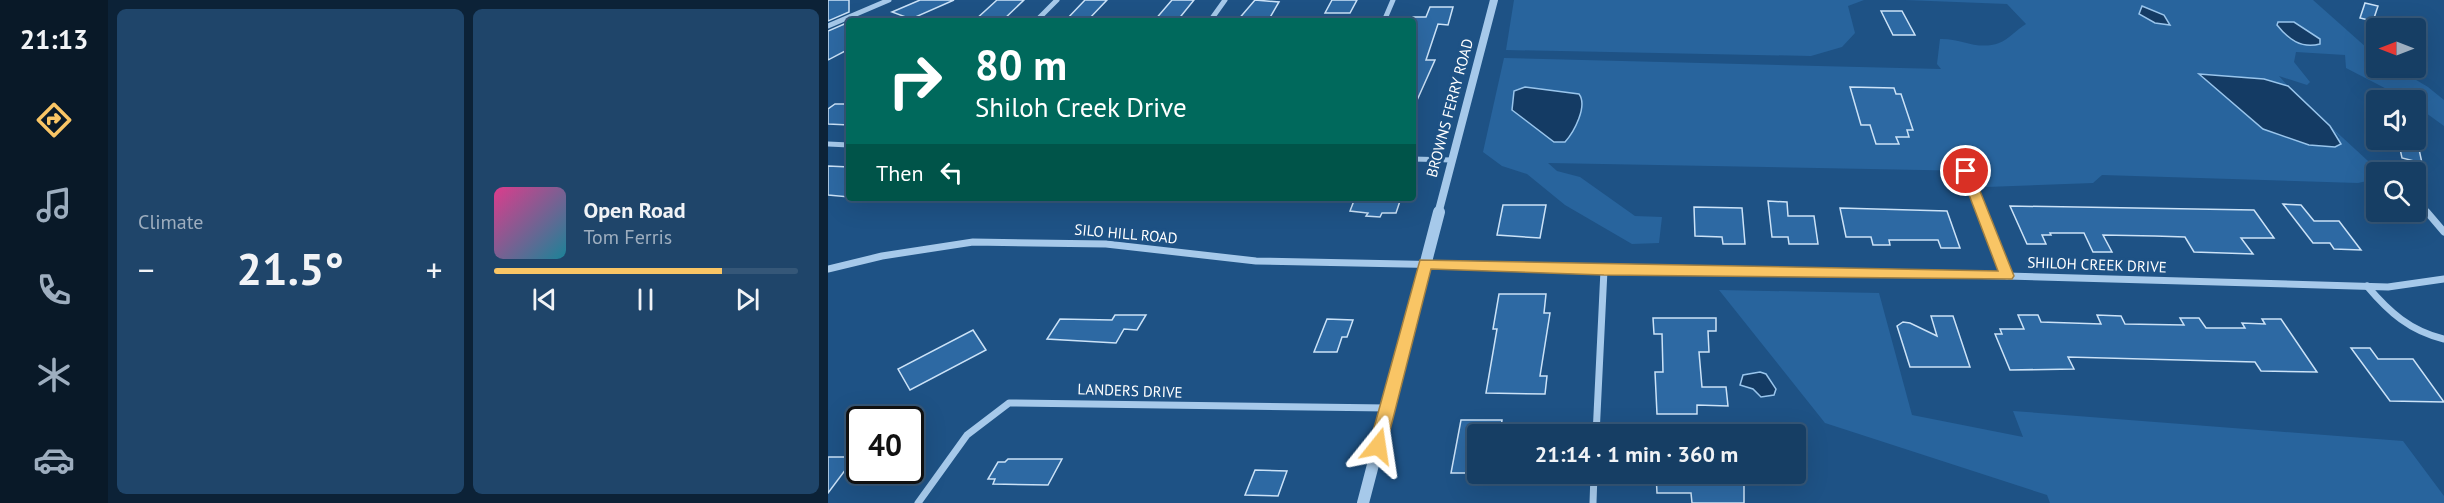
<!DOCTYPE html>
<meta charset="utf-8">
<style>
body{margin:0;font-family:"PT Sans",sans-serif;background:#1f456a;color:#f1f3f6;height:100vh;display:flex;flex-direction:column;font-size:22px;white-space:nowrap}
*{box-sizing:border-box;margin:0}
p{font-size:20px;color:#9eaebf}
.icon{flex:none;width:33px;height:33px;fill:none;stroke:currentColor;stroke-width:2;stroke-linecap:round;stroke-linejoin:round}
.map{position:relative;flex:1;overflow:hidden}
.details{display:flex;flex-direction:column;gap:9px;padding:9px;background:#0c2237;width:720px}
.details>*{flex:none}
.guide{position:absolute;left:18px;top:18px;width:570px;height:183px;border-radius:6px;box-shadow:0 6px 24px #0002,0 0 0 2px #355778;background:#00695c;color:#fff;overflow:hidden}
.needle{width:39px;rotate:270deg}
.tools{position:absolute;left:1538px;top:18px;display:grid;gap:12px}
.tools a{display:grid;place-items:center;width:60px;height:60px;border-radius:6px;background:#163e64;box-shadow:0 6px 24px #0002,0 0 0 2px #355778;font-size:30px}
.speed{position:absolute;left:18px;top:406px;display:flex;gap:12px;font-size:30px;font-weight:700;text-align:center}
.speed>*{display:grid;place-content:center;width:78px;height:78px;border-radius:50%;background:#163e64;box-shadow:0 6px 24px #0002,0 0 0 2px #355778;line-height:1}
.speed .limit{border:3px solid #111;border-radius:9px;background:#fff;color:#111}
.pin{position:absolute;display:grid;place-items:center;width:51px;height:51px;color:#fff;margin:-26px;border:3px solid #fff;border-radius:50%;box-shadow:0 2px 6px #0007}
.me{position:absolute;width:66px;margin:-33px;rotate:15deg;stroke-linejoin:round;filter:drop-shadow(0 0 4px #0008)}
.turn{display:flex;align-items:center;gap:21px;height:126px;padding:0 30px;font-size:27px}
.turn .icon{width:78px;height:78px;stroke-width:2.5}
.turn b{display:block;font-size:42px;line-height:51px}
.then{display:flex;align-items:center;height:57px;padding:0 30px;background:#0003;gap:12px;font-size:22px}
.big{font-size:45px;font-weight:600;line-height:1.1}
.details .widget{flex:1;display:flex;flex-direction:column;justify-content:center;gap:9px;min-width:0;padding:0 21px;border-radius:9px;background:#1f456a}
.song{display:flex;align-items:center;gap:18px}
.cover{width:72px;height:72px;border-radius:9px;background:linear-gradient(135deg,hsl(330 70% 55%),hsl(190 70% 35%))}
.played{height:6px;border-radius:3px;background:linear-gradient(90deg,#f9c565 75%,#355778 75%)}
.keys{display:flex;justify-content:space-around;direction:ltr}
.heat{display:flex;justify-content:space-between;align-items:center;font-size:33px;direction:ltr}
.details .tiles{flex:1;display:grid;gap:9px;grid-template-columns:repeat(2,1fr)}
.trip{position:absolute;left:639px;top:424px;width:339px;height:60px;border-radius:6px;background:#163e64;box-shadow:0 6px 24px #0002,0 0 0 2px #355778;font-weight:600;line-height:60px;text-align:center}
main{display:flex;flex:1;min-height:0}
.menu{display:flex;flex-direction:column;width:108px;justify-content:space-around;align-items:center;background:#091928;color:#9eaebf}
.menu .icon{width:42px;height:42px}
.menu .selected{color:#f9c565}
.menu b{font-size:27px;color:#f1f3f6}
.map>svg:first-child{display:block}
.green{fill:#28649d;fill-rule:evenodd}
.water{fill:#143b64;stroke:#99c5ec;stroke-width:1.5}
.building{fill:#2d69a3;stroke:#cbe2f7;stroke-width:1.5}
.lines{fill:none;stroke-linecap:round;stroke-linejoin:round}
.minor-far1{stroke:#a6c9ea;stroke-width:5}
.minor{stroke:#a6c9ea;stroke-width:7}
.tertiary-far1{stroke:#a6c9ea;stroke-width:8}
.tertiary{stroke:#a6c9ea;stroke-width:12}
.route{fill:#f9c565;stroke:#a28042;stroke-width:1.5}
.labels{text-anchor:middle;stroke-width:6;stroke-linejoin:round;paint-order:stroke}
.street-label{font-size:15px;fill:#fff;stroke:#1e5285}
</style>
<main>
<nav class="menu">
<b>21:13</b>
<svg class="icon selected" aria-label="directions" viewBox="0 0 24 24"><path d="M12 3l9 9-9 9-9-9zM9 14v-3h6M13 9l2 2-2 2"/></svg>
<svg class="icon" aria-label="music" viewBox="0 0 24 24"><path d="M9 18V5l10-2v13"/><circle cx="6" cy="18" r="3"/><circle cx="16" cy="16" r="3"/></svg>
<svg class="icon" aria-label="phone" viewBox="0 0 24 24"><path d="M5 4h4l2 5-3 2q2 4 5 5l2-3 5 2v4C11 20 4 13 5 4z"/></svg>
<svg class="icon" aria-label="climate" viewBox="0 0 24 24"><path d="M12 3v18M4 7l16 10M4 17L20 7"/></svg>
<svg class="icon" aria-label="car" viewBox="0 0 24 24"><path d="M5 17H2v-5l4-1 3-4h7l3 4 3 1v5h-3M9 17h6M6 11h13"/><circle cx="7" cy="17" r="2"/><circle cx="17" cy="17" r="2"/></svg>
</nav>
<section class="details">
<div class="tiles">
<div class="widget"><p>Climate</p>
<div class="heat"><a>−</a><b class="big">21.5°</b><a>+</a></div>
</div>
<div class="widget">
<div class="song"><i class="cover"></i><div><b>Open Road</b><p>Tom Ferris</p></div></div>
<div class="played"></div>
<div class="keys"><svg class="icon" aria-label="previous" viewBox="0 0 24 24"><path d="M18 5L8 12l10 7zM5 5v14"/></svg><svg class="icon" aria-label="pause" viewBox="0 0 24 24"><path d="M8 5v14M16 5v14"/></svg><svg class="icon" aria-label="next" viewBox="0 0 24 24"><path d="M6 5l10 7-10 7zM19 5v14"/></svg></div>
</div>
</div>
</section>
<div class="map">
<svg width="1616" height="503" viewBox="0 0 1616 503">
<rect width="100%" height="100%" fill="#1e5285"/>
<!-- green -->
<g class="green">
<polygon points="686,0 1036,0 1020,6 1027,33 1014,47 983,56 678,50"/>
<path d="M1077 0H1485L1548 56V68H1568L1600 87 1616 100V126L1587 105V100H1580L1518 68 1517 55 1468 52 1466 62 1482 82 1479 85 1451 76 1460 86 1436 79 1378 74 1374 77 1435 129 1452 136 1494 147 1512 138 1502 126 1552 172H1548V179L1530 183 1274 175 1265 183 1158 187 1147 171 720 163 729 171 752 177 807 216 834 217 831 243 804 244 737 205 699 174 674 166 655 152 676 58 1113 69 1109 64 1112 39C1132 38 1150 51 1171 43 1180 40 1189 29 1198 24L1179 4ZM1466 22 1492 39H1461L1449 25Z"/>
<polygon points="891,290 1051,293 1084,415 1195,437 1185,411 1575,441 1616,496 1616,503 1222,503 1219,495 997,423"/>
</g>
<!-- water -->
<g class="water">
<polygon points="1314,6 1336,15 1342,25 1327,23 1311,14"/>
<path d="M1450 22H1466L1492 39V44C1473 49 1460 39 1449 25Z"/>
<polygon points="1371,74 1436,79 1460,86 1502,126 1513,144 1507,147 1481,145 1435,129"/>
<path d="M697 87 751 94C760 106 746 132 737 142H726L684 110 686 91Z"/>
<polygon points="932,372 938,374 948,389 946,395 933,397 925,389 912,385 915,375"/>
</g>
<!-- building -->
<g class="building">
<polygon points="0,0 21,0 21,12 0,21"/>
<polygon points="92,0 126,0 83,19 64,12"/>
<polygon points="169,0 196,0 174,21 146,21"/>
<polygon points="257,0 279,0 259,21 237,21"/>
<polygon points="344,0 366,0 349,21 326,21"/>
<polygon points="427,0 451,2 440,21 409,21"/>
<polygon points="504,0 529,0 522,13 497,13"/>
<polygon points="1537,3 1550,6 1545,21 1532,18"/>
<polygon points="602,7 625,7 620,25 610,24 598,60 607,60 586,107 585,17 598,17"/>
<polygon points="1053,11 1074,11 1087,35 1065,35"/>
<polygon points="21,22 21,49 0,60 0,31"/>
<polygon points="1022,87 1066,88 1068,94 1073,94 1085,130 1079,130 1081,137 1068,137 1071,144 1048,144 1042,125 1033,125"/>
<polygon points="7,104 21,104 21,125 0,124 0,109"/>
<polygon points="1570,140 1589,140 1594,163 1574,158"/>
<polygon points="0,166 21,167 21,197 0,195"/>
<polygon points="527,198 573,198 568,213 554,213 552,217 538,216 540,213 522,211"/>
<polygon points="940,201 959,202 960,216 986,216 990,244 961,244 960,237 944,237"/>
<polygon points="1455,204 1473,205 1486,221 1511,221 1533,250 1506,249 1502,243 1485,243"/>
<polygon points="675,205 718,205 712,238 669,235"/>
<polygon points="1182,206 1426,210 1446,238 1413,238 1425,254 1366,252 1357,237 1327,236 1275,235 1284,252 1265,252 1256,233 1222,233 1223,235 1214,235 1218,244 1199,244"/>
<polygon points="866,207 914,208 917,244 895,244 894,237 867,236"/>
<polygon points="1012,208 1119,211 1132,248 1113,248 1110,240 1061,240 1062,245 1045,245 1043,237 1018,237"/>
<polygon points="671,294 718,294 716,313 722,313 712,376 719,376 717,394 658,393 669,329 665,329"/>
<polygon points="287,315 318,315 309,330 296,329 288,343 219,339 232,319 284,320"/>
<polygon points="1190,315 1210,315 1213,322 1273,324 1269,315 1293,316 1297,324 1356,325 1352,318 1371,318 1378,328 1417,328 1414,323 1437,324 1434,319 1453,319 1489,372 1433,371 1427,362 1240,357 1246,369 1182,370 1167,334 1174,334 1172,329 1196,329"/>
<polygon points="1103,316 1125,316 1142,367 1082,367 1069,326 1075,322 1082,323 1109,336"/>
<polygon points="825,318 888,318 888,331 880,331 881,352 871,352 874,387 898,387 900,406 869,405 869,414 829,414 827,372 835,372 834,334 826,334"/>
<polygon points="499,319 525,320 519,337 514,337 509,352 486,352"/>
<polygon points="145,330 158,350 82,390 70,369"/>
<polygon points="1523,348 1542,348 1550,359 1585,359 1616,402 1562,401"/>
<polygon points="633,420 674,420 672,435 650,435 650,473 623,473"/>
<polygon points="0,457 27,457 0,493"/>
<polygon points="180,459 234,459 220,485 165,484 167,479 160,479 170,462 177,462"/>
<polygon points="427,470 459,471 450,496 417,495"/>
<polygon points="828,474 913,474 916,479 916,503 864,503 863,493 829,493"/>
</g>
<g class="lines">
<!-- minor-far1 -->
<g class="minor-far1">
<polyline points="208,21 229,0"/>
<polyline points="382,21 397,0"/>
<polyline points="556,21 565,0"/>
<polyline points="0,26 61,0"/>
<polyline points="0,144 21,145"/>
<polyline points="585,159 624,160"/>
<polyline points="1138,171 1155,214"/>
<polyline points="1590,202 1600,214"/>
</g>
<!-- minor -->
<g class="minor">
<polyline points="1154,212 1179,276"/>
<polyline points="1599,212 1616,232"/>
<polyline points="0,269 54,256 145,242 278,244 428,261 1179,276 1560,287 1616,279"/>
<path d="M1539 286C1561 312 1582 331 1616 339"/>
<polyline points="768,435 776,270"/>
<polyline points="90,503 139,435 181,403 559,408"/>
<polyline points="765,503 766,474"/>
</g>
<!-- tertiary-far1 -->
<polyline class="tertiary-far1" points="610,214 666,0"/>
<!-- tertiary -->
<polyline class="tertiary" points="535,503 611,212"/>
</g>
<!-- route -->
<polygon class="route" points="1138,167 1144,171 1186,276 1184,279 776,275 603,269 558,446 556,451 550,453 544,451 541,446 592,260 1170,271 1132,171"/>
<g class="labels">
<!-- street labels -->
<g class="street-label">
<text transform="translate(622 108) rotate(-75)" y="5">BROWNS FERRY ROAD</text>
<text transform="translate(298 234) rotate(5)" y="5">SILO HILL ROAD</text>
<text transform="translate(1269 265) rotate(2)" y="5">SHILOH CREEK DRIVE</text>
<text transform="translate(302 391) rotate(2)" y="5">LANDERS DRIVE</text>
</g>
</g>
</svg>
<div class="tools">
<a><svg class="needle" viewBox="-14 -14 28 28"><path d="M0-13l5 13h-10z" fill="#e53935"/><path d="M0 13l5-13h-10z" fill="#9eaebf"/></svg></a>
<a><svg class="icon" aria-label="sound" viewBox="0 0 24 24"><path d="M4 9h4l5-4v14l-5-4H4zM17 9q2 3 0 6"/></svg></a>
<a><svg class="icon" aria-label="search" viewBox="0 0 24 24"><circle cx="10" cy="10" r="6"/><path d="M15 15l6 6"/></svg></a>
</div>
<div class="speed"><div class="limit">40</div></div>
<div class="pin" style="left:1138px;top:171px;background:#d93025"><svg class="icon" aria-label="arrive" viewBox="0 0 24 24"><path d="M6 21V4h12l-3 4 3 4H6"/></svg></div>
<svg class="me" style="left:550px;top:446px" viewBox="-20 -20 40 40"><path d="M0-17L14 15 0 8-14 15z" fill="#f9c565" stroke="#fff" stroke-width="4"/></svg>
<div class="trip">21:14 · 1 min · 360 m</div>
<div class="guide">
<div class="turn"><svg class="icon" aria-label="right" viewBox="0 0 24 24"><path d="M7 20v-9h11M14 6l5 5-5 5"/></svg><div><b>80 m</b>Shiloh Creek Drive</div></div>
<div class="then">Then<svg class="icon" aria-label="left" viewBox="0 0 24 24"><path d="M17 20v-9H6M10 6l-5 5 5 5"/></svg></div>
</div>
</div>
</main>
